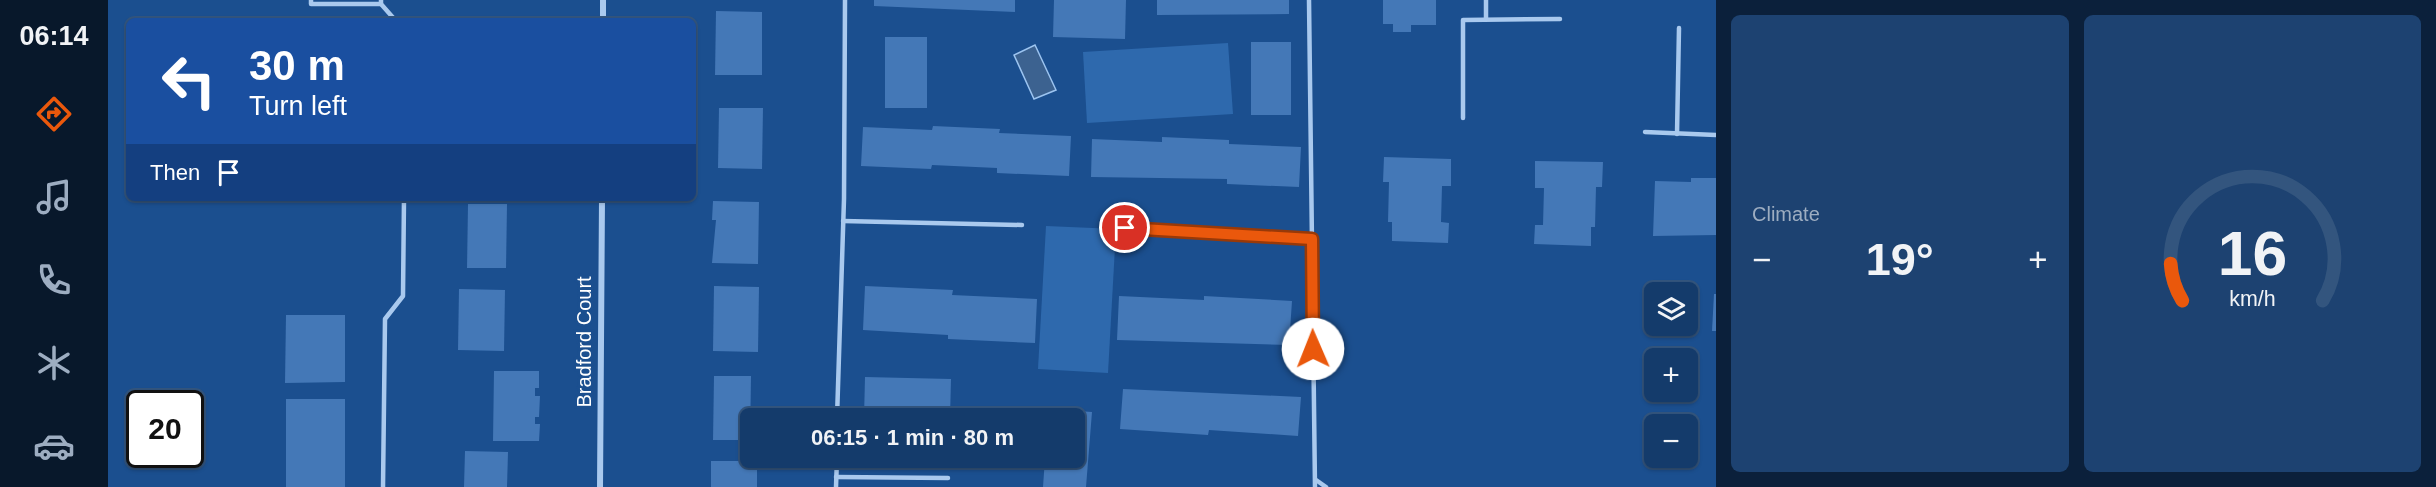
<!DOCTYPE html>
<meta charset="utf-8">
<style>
body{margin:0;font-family:Helvetica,sans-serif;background:#1d4271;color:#f1f3f6;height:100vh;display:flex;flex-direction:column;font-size:22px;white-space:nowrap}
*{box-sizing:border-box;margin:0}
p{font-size:20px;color:#9dadc1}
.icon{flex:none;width:33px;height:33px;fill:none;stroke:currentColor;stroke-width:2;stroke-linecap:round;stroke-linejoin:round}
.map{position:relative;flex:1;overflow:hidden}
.panel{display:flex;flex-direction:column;gap:15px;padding:15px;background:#0b203b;width:720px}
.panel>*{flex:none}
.hud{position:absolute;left:18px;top:18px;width:570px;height:183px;border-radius:9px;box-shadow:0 2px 4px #0004,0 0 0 2px #33557e;background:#1a4fa0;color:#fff;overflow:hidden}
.controls{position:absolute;left:1536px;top:282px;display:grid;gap:12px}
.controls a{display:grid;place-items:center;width:54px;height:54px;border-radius:9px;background:#143b6b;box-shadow:0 2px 4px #0004,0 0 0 2px #33557e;font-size:30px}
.speed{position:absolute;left:18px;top:390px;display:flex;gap:12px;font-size:30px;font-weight:700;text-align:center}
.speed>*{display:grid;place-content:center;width:78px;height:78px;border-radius:50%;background:#143b6b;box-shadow:0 2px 4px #0004,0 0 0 2px #33557e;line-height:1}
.speed .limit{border:3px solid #111;border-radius:9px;background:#fff;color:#111}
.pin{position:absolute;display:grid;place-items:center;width:51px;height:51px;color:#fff;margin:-26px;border:3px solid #fff;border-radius:50%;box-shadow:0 2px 6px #0007}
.me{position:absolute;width:66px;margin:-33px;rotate:359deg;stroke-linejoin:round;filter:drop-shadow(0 0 4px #0008)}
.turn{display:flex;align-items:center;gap:21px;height:126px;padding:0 24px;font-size:27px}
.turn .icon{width:78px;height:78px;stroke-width:2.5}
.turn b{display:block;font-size:42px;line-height:51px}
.then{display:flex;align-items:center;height:57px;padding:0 24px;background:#0003;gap:12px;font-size:22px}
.big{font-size:45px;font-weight:600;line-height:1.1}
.panel .tile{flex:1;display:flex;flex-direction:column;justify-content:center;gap:9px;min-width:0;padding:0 21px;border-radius:9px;background:#1d4271}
.panel .dial{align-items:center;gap:0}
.dial svg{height:156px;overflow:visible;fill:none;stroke:#33557e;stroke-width:7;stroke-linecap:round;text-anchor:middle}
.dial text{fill:#f1f3f6;stroke:none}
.heat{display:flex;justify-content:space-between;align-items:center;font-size:33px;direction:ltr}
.panel .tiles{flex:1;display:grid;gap:15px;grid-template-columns:repeat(2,1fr)}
.trip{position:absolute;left:632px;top:408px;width:345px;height:60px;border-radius:9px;background:#143b6b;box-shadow:0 2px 4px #0004,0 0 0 2px #33557e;font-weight:600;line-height:60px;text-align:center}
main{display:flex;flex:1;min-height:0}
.dock{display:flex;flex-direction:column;width:108px;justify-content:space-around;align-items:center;background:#08182b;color:#9dadc1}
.dock .icon{width:42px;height:42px}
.dock .current{color:#ea580c}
.dock b{font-size:27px;color:#f1f3f6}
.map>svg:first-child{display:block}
.green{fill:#2e69ad}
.water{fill:#3c6290;stroke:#9cc4f0;stroke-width:1.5}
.building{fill:#4478b7}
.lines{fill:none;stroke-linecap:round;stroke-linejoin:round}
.service{stroke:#a9c9ee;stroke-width:4.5}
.minor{stroke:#a9c9ee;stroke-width:6}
.route-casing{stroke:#983908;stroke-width:15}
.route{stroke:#ea580c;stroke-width:10}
.labels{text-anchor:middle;stroke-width:6;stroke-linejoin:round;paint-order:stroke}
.street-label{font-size:20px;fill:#fff;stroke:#1b4f8f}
</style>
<main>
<nav class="dock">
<b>06:14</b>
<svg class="icon current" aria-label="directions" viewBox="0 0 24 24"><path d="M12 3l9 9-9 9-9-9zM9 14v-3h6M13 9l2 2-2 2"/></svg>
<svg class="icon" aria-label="music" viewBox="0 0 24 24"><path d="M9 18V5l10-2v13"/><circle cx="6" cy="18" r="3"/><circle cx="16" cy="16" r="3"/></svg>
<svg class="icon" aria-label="phone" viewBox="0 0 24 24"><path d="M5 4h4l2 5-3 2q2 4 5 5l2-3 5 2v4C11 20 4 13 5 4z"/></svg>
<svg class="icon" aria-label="climate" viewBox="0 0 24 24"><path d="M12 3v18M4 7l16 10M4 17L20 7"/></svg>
<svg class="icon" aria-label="car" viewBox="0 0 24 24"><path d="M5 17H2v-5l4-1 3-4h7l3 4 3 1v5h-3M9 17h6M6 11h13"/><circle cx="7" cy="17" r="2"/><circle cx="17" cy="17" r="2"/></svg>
</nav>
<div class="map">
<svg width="1608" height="487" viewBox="0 0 1608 487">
<rect width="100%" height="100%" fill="#1b4f8f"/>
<!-- green -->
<g class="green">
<polygon points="1120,43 1125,114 979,123 975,52"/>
<polygon points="938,226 1008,229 1000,373 930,369"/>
</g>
<!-- water -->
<polygon class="water" points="927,45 948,90 926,99 906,55"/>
<!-- building -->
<g class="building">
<polygon points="766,0 907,0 907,12 766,6"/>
<polygon points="946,0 1018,0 1017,39 945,37"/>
<polygon points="1049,0 1181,0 1181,14 1049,15"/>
<polygon points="1275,0 1328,0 1328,25 1303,25 1303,32 1285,32 1285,24 1275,24"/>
<polygon points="608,11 654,12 654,75 607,75"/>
<rect x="777" y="37" width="42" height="71"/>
<rect x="1143" y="42" width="40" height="73"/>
<polygon points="611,108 655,108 654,169 610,168"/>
<polygon points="825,126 892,129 891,133 963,136 961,176 889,173 889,168 824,165 823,169 753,166 755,127 824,130"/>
<polygon points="1054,137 1121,140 1121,144 1193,147 1191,187 1119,184 1119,179 983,177 984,139 1054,142"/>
<polygon points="1276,157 1343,159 1343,186 1334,186 1333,222 1341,223 1340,243 1284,241 1284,222 1280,222 1281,182 1275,182"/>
<polygon points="1427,161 1495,162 1494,187 1488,187 1487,227 1483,227 1483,246 1426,244 1427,225 1435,225 1436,188 1427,188"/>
<polygon points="1583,178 1608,178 1608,235 1545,236 1547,181 1583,182"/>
<polygon points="605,201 651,202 650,264 604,263 608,220 604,220"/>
<polygon points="360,204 399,204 398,268 359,268"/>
<polygon points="606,286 651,287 650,352 605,351"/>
<polygon points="757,286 845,290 844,295 929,299 927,343 840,339 840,335 755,330"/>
<polygon points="351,289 397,290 396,351 350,350"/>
<polygon points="1606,294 1608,294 1608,331 1604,331"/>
<polygon points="1011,296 1096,300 1096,296 1184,301 1181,345 1009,340"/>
<polygon points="178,315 237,315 237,382 177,383"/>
<polygon points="386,371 431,371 431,388 427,388 427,396 432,396 431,417 427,417 427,424 432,424 431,441 385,441"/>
<polygon points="606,376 643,376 642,440 605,440"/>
<polygon points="757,377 843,379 842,418 756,418"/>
<polygon points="1015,389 1193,397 1190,436 1101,430 1100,435 1012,429"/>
<rect x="178" y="399" width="59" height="88"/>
<polygon points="941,409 984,412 978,487 935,487 937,458 966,458 966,418 940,418"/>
<polygon points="357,451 400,452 399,487 356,487"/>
<rect x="603" y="461" width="46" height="26"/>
</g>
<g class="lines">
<!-- service -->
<g class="service">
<polyline points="203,0 203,4 273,4"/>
<polyline points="273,0 273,4 288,21"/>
<polyline points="1201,0 1207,487"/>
<polyline points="1378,0 1378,19"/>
<polyline points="1355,118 1355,20 1452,19"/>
<polyline points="1537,132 1608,135"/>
<polyline points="1569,134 1571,28"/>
<polyline points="735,221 914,225"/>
<polyline points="1017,228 1204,239"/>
<polyline points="729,418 736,199 737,0"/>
<polyline points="728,477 840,478"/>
<polyline points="1208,480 1218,487"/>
<polyline points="275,487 277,319 295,296 296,198"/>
<polyline points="728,487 729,458"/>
</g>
<!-- minor -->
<g class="minor">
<polyline points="495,21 495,0"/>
<polyline points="492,487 494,198"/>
</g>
</g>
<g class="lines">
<!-- route casing -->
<g class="route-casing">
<polyline id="route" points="1017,228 1204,239 1205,349"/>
</g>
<!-- route -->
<use href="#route" class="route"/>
</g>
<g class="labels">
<!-- street labels -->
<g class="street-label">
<text transform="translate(476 342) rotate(-90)" y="7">Bradford Court</text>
</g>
</g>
</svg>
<div class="controls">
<a><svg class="icon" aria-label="layers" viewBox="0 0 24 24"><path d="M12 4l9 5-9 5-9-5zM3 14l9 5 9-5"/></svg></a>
<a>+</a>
<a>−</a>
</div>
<div class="speed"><div class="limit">20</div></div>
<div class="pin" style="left:1017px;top:228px;background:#d93025"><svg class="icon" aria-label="arrive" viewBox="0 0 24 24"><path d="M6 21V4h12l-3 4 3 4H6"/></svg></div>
<svg class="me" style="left:1205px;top:349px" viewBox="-20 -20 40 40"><circle r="19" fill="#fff"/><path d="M0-13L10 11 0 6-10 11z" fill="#ea580c"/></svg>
<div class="trip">06:15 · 1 min · 80 m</div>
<div class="hud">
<div class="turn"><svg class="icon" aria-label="left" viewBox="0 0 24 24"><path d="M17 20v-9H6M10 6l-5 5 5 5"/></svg><div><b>30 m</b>Turn left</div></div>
<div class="then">Then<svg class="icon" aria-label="arrive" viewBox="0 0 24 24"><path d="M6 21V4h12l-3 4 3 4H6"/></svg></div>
</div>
</div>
<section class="panel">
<div class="tiles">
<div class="tile"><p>Climate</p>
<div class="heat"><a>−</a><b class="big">19°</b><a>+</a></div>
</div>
<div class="tile dial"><svg viewBox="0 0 100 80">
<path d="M14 69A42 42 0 1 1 86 69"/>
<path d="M14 69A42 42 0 0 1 8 50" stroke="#ea580c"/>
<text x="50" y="56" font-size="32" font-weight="700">16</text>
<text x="50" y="72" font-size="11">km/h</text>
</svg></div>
</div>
</section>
</main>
